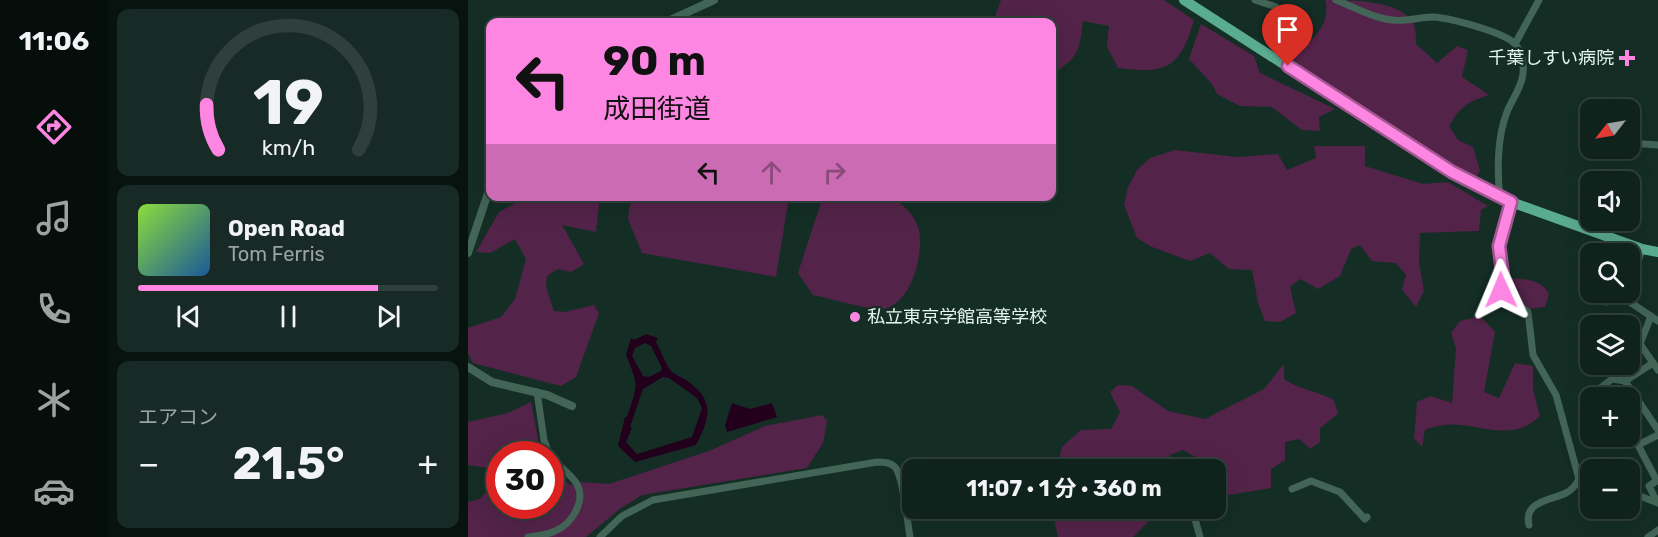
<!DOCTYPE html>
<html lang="ja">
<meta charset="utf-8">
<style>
body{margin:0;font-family:Rubik,"Noto Sans JP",sans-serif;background:#182a25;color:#f1f3f6;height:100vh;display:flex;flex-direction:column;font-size:22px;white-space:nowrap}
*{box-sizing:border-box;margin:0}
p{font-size:20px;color:#9ba4a3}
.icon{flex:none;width:33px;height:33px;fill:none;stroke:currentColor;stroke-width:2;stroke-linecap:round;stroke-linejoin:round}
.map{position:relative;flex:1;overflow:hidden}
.panel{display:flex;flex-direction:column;gap:9px;padding:9px;background:#08130f;width:360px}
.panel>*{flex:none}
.top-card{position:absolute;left:18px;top:18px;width:570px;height:183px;border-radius:12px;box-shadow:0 6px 24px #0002,0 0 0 2px #2f3f3b;background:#fd86e2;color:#111;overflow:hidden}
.needle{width:39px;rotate:239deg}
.tools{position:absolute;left:1112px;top:99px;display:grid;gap:12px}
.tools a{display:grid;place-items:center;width:60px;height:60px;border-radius:12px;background:#0f221c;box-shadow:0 6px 24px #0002,0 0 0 2px #2f3f3b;font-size:30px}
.speed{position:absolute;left:18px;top:441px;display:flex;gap:12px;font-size:30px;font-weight:700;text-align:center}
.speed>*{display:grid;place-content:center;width:78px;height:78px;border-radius:50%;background:#0f221c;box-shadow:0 6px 24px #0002,0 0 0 2px #2f3f3b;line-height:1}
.speed .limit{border:9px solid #d22;background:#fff;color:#111}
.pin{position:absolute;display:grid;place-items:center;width:51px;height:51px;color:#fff;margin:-62px -26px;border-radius:50% 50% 50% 0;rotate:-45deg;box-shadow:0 0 6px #0007}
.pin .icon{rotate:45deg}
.me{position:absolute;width:66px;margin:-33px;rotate:359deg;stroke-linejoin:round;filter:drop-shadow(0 0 4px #0008)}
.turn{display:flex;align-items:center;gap:21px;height:126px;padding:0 18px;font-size:27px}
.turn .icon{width:78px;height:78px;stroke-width:2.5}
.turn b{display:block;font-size:42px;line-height:51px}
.lanes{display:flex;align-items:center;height:57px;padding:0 18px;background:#0003;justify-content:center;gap:30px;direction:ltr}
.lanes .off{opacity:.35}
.big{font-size:45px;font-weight:700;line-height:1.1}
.panel .tile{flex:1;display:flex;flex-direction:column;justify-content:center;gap:9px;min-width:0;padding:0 21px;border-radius:12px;background:#182a25}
.panel .dial{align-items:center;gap:0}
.dial svg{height:156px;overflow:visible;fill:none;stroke:#2f3f3b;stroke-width:7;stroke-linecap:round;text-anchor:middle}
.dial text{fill:#f1f3f6;stroke:none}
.song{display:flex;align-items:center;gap:18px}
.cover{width:72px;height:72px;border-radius:9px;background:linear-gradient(135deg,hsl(90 70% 55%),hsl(210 70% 35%))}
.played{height:6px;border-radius:3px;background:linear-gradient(90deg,#fd86e2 80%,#2f3f3b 80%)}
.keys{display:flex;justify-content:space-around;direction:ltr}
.heat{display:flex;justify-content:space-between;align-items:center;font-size:33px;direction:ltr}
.trip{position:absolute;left:434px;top:459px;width:324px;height:60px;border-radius:12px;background:#0f221c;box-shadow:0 6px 24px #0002,0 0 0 2px #2f3f3b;font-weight:700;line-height:60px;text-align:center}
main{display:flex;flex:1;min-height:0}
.tab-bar{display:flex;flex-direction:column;width:108px;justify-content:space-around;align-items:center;background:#060e0b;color:#9ba4a3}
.tab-bar .icon{width:42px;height:42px}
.tab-bar .active{color:#fd86e2}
.tab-bar b{font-size:27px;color:#f1f3f6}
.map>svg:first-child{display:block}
.green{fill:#532349}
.water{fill:#22001c;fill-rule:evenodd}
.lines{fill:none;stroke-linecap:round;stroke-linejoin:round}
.minor{stroke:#436558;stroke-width:7}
.tertiary{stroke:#436558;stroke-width:8}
.trunk{stroke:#5aac90;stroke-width:10}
.route-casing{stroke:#a45793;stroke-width:15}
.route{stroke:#fd86e2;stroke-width:10}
.poi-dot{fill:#fd86e2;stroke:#142e25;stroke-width:2}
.labels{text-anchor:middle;stroke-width:4.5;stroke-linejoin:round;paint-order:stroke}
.poi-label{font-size:18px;fill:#e5f5ee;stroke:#142e25;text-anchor:end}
</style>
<main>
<nav class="tab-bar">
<b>11:06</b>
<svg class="icon active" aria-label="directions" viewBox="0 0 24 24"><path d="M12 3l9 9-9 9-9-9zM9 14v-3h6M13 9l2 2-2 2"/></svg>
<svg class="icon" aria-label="music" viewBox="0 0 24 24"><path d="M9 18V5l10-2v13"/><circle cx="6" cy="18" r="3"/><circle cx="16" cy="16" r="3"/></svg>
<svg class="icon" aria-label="phone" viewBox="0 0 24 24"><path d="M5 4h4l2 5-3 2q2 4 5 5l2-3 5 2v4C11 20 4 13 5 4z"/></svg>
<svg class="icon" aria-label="climate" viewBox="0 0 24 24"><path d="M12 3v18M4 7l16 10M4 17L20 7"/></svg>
<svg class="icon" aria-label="car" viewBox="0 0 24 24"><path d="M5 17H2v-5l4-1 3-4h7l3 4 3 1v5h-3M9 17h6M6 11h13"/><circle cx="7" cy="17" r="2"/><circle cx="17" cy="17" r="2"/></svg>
</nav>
<section class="panel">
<div class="tile dial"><svg viewBox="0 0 100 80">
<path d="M14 69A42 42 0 1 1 86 69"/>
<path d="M14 69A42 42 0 0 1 8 46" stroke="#fd86e2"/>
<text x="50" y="56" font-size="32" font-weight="700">19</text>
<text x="50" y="72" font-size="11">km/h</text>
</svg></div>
<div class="tile">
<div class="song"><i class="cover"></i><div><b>Open Road</b><p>Tom Ferris</p></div></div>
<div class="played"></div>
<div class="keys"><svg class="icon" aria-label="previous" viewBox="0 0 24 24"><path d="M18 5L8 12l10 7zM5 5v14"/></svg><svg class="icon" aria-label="pause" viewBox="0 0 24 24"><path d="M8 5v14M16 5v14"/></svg><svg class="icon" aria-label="next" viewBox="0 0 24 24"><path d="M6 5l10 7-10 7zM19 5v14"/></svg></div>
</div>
<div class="tile"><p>エアコン</p>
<div class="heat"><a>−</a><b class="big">21.5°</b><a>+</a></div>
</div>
</section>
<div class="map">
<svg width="1190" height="537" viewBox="0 0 1190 537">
<rect width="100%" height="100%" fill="#142e25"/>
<!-- green -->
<g class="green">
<path d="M533 0H696L726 20C712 69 698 74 650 68L639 47 641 26 615 21C611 52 611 57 584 74V22H525Z"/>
<path d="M857 0C885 0 935 0 946 25 948 31 948 38 948 44L969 63 989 46 1000 50 994 77 1021 95C999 102 993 106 981 126L990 140 1005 147 1012 171 1007 179 861 89 824 58C840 44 865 25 857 0Z"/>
<polygon points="733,24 786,56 792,73 867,109 851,117 852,131 834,130 804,107 772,106 749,94 744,84 721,59"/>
<polygon points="846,146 897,146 897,166 955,184 980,182 1020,206 1013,210 1011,231 952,233 951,263 956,291 948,307 934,290 938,275 928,263 904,261 892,245 883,249 872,276 850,289 832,279 822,287 828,313 812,322 797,321 790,303 784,270 761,269 742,253 722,261 684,247 669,238 656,205 660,187 669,170 682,158 707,150 768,157 810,154 819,170 848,158"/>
<polygon points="55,197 132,197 128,232 94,225 116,264 103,272 90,269 79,276 78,287 86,311 97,312 126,305 131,313 108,377 93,386 5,363 0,353 0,328 33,317 47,299 58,259 47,239 22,253 8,252 31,212 53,200"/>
<polygon points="163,197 321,197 308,277 174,253 160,219"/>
<path d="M358 197H421C434 202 447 215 451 230 456 254 443 307 413 309 401 310 360 298 345 295L330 273 354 199Z"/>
<path d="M1038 278C1054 279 1073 278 1081 294L1077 307 1061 309 1038 289Z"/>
<path d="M1012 316 1027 332 1016 392 1031 398 1047 363 1065 366V390L1072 416C1067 420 1061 425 1056 427 1021 439 994 414 957 430L954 447 946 438 949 402 962 396 984 403 988 348 983 333 992 321Z"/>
<path d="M816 364V379C832 390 849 391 866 400L870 414 852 428V442L842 449 832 439 817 442V460L803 469V488L760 495 747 480V470L739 469 729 458 715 450 702 455 700 469H589L594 447 613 430 643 429 652 412 642 392 650 385 664 386 700 411 737 419 796 389Z"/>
<polygon points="63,402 73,454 32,454 32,506 82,506 83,466 102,485 115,482 141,484 241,451 297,426 354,415 359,421 355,443 339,468 174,495 153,508 118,537 0,537 0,502 11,499 27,484 20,468 0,465 0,422 40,413"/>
<polygon points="689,509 689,513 665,537 590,537 584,509"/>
</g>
<!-- water -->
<g class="water">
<path d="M178 334 190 338 188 342C193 351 197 363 203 371 207 375 215 378 218 380 247 400 243 417 228 445L167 462 150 446 157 417H159C170 383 171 387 158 355L163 338 166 340ZM177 343 183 346 194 368 193 371 181 377 175 376 164 356 167 348ZM195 377 201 378 229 398 234 408 224 437 169 454 158 442 164 428 162 427 175 389Z"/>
<polygon points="264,403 282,409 304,403 309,417 259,432 257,425"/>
</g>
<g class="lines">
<!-- minor -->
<g class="minor">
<polyline points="787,0 808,7 821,19"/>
<path d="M868 0C886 7 905 18 924 20 938 22 951 17 965 17 982 18 1036 32 1047 44 1054 52 1056 64 1055 74 1053 89 1044 99 1039 112 1029 137 1029 172 1032 198"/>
<polyline points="1047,44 1071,0"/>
<polyline points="1118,140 1122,140"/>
<polyline points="1161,143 1190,145"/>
<path d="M1043 202C1041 217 1033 229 1031 243 1030 259 1035 274 1033 290L1060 312 1065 355 1088 395 1111 479 1122 483"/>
<polyline points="1161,292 1174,249"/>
<polyline points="1138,302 1152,299 1159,300 1190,321"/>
<polyline points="1183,316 1172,344 1190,370"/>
<polyline points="1157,381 1190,430"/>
<polyline points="69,392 76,440 81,454"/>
<polyline points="1126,398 1127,392 1144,379 1157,381 1185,363"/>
<polyline points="1189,481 1170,445 1190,435"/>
<polyline points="824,489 843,481 872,492 897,519 899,517"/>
<polyline points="1161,492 1190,503"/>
<polyline points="1189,502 1181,486 1190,480"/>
<path d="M1061 525C1055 501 1084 500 1098 493 1104 490 1108 485 1111 479"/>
<path d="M60 537C69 536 79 535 87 531 104 524 118 501 109 484 103 474 91 466 82 457"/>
<path d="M132 537 154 516 185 500 409 462C415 462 422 462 427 467 436 478 439 521 442 537"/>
<polyline points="732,537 727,519 736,508"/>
<polyline points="1180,537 1190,530"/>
</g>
<!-- tertiary -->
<g class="tertiary">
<polyline points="198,22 246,0"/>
<polyline points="0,253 22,187"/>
<polyline points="0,367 24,382 79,395 104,406"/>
</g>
<!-- trunk -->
<polyline class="trunk" points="716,0 983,172 1032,198 1174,249 1190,252"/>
</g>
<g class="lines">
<!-- route casing -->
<g class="route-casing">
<polyline id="route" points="820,66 984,172 1043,202 1031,246 1035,277 1033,290"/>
</g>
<!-- route -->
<use href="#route" class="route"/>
</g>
<!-- markers -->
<g class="poi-dot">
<path d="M1156 49h6v6h6v6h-6v6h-6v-6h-6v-6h6z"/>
<circle cx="387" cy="317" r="6"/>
</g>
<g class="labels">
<!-- poi labels -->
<g class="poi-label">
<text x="1146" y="64">千葉しすい病院</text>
<text x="399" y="323" text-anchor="start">私立東京学館高等学校</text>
</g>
</g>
</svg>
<div class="tools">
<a><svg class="needle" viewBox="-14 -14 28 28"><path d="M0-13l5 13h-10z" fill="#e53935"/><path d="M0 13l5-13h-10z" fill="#9ba4a3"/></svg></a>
<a><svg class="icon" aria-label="sound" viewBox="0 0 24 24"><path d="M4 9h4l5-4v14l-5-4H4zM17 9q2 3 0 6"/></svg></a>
<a><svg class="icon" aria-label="search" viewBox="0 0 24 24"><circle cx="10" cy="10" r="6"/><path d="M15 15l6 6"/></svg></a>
<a><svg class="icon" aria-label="layers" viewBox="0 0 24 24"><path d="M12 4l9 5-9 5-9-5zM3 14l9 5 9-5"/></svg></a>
<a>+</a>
<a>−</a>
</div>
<div class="speed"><div class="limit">30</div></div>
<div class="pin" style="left:820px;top:66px;background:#d93025"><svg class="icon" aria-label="arrive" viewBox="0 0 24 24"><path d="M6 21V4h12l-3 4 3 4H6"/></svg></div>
<svg class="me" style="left:1033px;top:290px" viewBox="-20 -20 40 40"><path d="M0-17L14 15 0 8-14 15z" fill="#fd86e2" stroke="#fff" stroke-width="4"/></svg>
<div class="trip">11:07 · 1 分 · 360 m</div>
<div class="top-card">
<div class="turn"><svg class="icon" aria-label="left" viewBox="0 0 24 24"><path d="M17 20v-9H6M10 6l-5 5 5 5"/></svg><div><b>90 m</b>成田街道</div></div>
<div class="lanes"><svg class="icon" aria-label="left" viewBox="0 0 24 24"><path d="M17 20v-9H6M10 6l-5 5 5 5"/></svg><svg class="icon off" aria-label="ahead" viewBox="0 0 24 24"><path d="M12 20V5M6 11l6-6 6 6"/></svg><svg class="icon off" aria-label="right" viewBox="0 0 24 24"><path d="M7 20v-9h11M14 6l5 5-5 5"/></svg></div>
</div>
</div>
</main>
